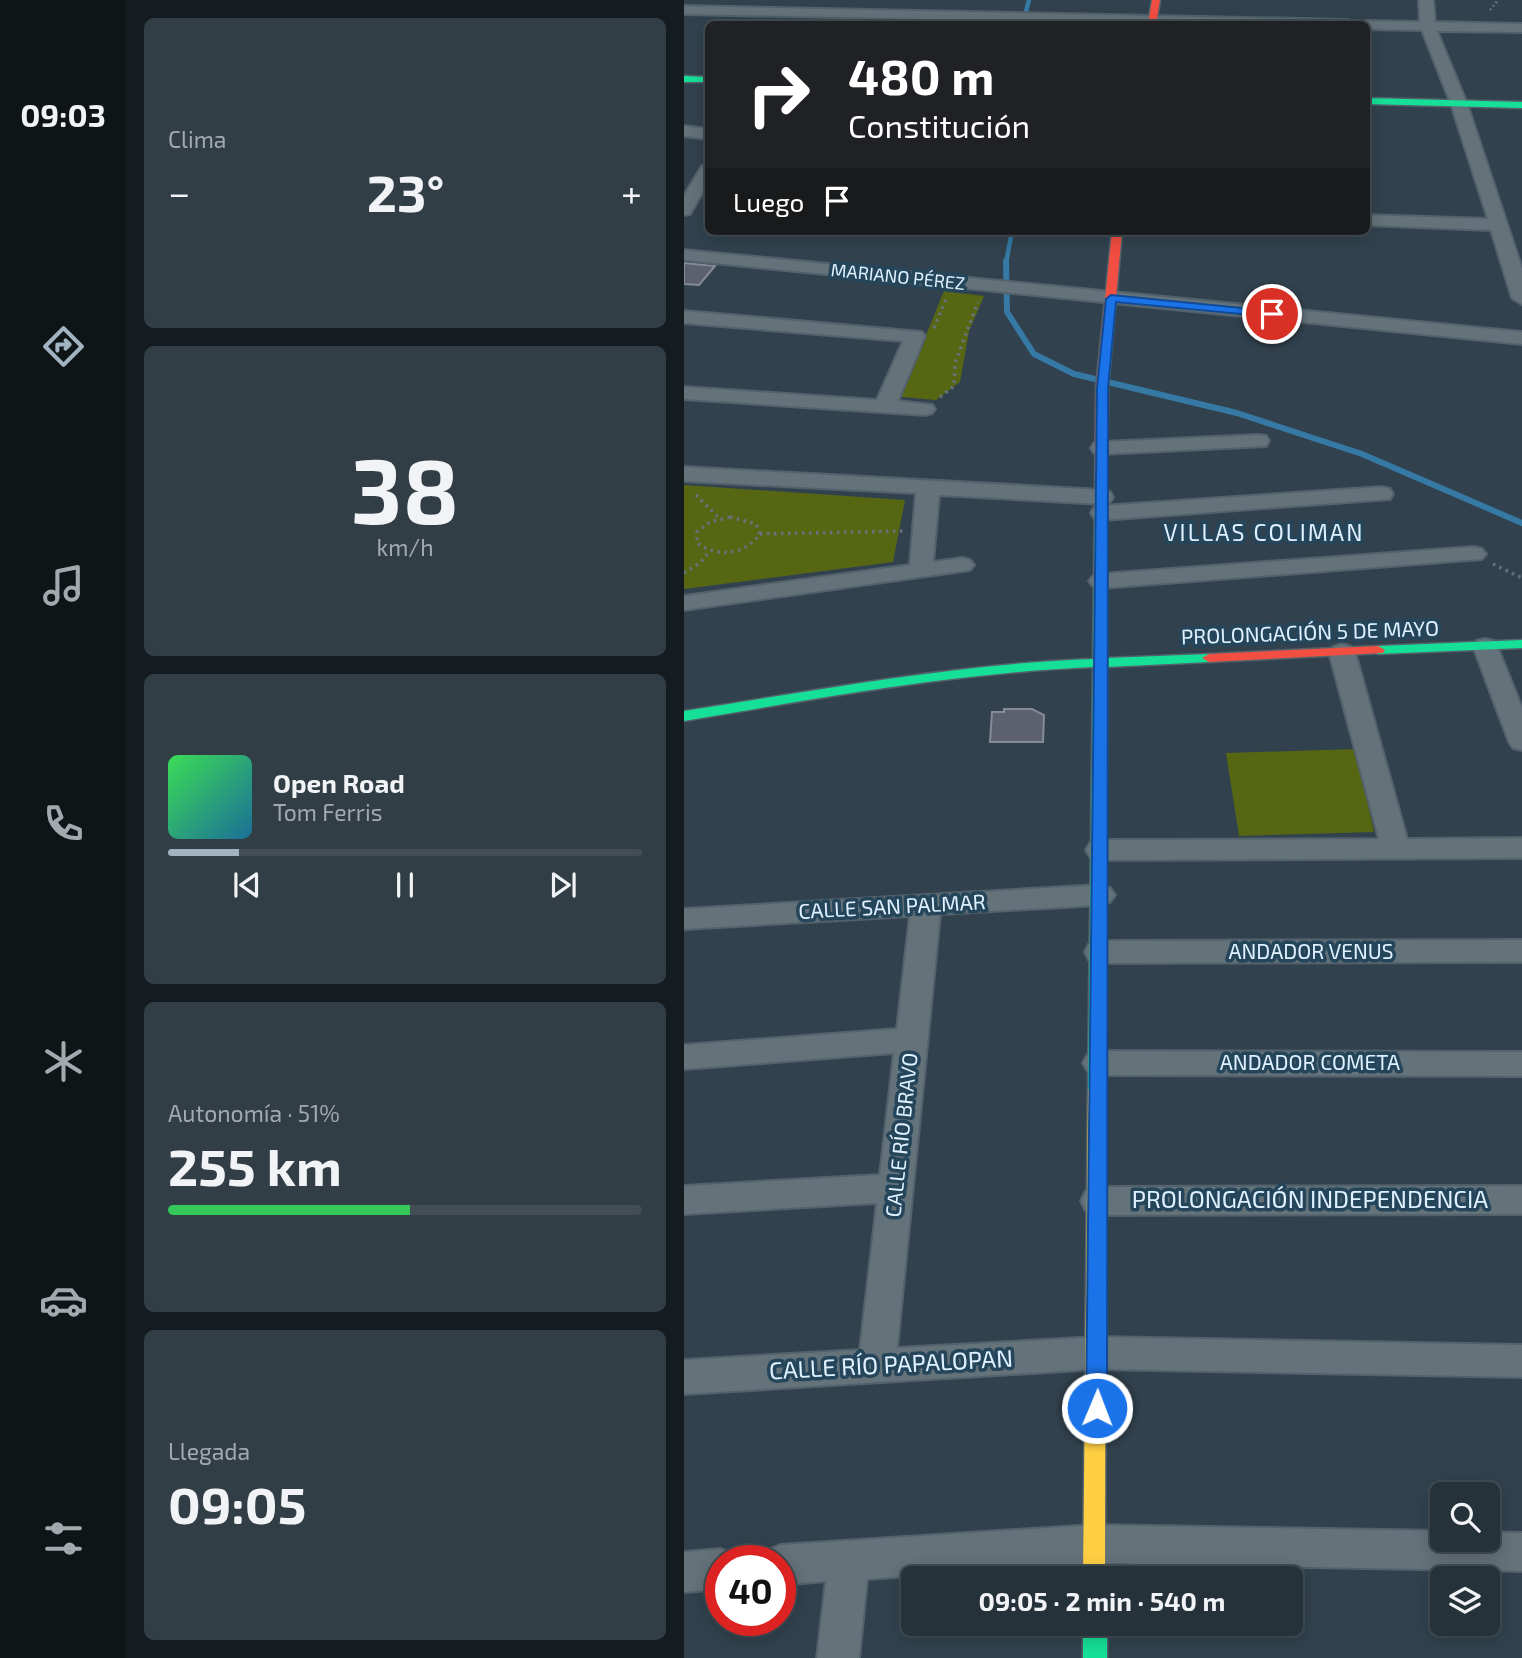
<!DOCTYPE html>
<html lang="es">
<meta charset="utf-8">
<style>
body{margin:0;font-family:"Exo 2",sans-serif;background:#313e45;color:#f1f3f6;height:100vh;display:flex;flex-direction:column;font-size:26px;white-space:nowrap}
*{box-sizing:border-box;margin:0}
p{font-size:23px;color:#a3aaaf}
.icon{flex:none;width:38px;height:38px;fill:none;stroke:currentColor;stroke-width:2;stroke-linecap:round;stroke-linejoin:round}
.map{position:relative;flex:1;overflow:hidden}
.details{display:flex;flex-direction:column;gap:18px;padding:18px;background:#141c20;width:558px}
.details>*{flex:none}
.guide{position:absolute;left:21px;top:21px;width:665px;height:214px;border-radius:10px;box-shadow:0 4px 18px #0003,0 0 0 2px #424d54;background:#202124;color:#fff;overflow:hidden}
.controls{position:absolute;left:746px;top:1482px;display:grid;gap:14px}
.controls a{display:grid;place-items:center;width:70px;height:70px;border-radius:10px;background:#25323a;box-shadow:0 4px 18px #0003,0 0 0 2px #424d54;font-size:35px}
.speed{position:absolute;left:21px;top:1545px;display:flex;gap:14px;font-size:35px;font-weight:700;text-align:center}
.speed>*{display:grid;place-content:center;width:91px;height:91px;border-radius:50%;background:#25323a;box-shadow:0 4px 18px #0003,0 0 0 2px #424d54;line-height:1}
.speed .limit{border:10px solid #d22;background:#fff;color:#111}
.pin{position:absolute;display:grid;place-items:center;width:60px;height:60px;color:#fff;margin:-30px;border:4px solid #fff;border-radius:50%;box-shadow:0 2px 7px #0007}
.me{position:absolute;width:77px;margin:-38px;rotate:1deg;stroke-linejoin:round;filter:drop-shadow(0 0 5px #0008)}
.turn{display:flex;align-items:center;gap:24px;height:147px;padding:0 28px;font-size:32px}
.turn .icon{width:91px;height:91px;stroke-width:2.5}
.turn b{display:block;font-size:49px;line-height:60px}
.then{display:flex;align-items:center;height:66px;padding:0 28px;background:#0003;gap:14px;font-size:26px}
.big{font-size:52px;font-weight:700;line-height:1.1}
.details .widget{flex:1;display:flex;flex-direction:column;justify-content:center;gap:10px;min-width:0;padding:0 24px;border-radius:10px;background:#313e45}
.details .dial{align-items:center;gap:0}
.dial b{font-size:91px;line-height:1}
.song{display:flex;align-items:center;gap:21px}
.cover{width:84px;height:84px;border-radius:10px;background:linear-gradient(135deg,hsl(130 70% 55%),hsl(200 70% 35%))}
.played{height:7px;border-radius:4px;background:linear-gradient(90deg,#a2b4c1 15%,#424d54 15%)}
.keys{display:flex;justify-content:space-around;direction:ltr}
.heat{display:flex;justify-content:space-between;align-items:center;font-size:38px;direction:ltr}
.charge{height:10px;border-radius:5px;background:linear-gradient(90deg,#34c759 51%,#424d54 0)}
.trip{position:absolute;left:217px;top:1566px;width:402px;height:70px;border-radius:10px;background:#25323a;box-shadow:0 4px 18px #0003,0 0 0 2px #424d54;font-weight:700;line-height:70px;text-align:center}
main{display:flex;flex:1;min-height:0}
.menu{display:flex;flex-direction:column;width:126px;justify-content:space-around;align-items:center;background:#0f1417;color:#a3aaaf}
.menu .icon{width:49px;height:49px}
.menu .selected{color:#a2b4c1}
.menu b{font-size:32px;color:#f1f3f6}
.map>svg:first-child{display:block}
.green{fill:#566613}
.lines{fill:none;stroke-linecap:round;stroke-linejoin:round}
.stream-far1{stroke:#3579a4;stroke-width:4.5}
.stream{stroke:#3579a4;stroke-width:6}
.building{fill:#5c616d;stroke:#858b97;stroke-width:2}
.street-casing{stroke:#52616b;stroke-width:4}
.fast-casing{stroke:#52616b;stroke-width:3}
.slow-casing{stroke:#52616b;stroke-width:3}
.jam-casing{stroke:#52616b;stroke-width:3}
.path-far1{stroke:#67737b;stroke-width:2.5;stroke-dasharray:2 2.5;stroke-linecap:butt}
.path{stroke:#67737b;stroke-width:3.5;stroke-dasharray:2.5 4.5;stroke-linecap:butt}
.street{fill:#64727a;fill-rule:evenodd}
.fast{fill:#16e098;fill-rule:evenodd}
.slow{fill:#ffcf43;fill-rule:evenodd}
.jam{fill:#f24e42;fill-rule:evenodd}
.route{fill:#1a73e8;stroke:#114b97;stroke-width:2}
.labels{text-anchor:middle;stroke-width:7;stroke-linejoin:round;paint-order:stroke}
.far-street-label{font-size:18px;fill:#dff1ff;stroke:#25455a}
.street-label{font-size:21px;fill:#dff1ff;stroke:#25455a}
.neighbourhood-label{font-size:23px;letter-spacing:2px;fill:#dff1ff;stroke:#25455a}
.near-street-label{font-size:24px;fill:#dff1ff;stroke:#25455a}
</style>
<main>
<nav class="menu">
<b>09:03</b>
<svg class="icon selected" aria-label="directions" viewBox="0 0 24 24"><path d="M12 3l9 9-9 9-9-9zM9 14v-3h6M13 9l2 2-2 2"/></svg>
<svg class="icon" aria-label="music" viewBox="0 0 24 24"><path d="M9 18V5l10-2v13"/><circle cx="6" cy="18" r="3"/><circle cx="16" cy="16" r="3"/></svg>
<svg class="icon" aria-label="phone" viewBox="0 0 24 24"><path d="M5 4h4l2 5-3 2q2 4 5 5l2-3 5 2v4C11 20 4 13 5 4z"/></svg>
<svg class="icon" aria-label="climate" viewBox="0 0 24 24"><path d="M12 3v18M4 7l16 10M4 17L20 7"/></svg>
<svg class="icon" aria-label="car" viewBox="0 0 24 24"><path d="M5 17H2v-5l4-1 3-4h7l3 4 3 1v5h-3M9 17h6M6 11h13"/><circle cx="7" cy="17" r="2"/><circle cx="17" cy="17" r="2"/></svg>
<svg class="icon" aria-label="filters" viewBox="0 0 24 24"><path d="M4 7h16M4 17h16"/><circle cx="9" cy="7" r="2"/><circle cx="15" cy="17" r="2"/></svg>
</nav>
<section class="details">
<div class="widget"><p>Clima</p>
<div class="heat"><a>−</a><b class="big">23°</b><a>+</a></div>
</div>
<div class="widget dial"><b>38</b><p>km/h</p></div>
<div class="widget">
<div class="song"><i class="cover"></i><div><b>Open Road</b><p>Tom Ferris</p></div></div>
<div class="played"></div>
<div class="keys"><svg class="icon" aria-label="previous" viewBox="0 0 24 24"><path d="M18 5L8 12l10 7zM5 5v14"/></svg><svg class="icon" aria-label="pause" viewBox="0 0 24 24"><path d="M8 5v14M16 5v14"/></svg><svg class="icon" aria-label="next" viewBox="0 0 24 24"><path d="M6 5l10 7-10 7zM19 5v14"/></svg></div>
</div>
<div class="widget"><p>Autonomía · 51%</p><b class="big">255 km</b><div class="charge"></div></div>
<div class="widget"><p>Llegada</p><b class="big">09:05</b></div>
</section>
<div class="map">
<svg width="838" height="1658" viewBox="0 0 838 1658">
<rect width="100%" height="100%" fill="#31424e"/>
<!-- green -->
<g class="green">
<polygon points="260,291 300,296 285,331 276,382 252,400 217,397"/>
<polygon points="0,485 221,500 209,562 0,589"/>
<polygon points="672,749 690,832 555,836 542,753"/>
</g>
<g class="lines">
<!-- stream-far1 -->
<g class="stream-far1">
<polyline points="345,0 342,11 359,24"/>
<polyline points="322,263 328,231"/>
</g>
<!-- stream -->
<polyline class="stream" points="322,261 323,312 350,354 390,374 553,413 678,454 838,523"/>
</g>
<!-- building -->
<g class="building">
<polygon points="0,263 31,266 15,285 0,284"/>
<polygon points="320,709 348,709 360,715 359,742 306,742 308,712 320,712"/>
</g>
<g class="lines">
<!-- street casing -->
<g class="street-casing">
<g id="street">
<polygon points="735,0 749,0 751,22 838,24 838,32 753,31 783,104 838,269 838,304 828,298 807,230 682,225 682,215 804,219 767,104 738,30 682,29 682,24 675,24 682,21 736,22"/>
<polygon points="0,6 665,20 672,24 484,24 0,14"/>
<polygon points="0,126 24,129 24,139 0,136"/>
<polygon points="24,165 24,183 6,214 0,215 0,196 18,166"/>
<polygon points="0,250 838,332 838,344 0,260"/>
<polygon points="0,311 238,332 241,336 214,401 248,405 251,409 248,413 241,415 0,399 0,387 193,400 219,341 0,323"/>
<polygon points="574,435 582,436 585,441 582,446 418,454 410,453 407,448 410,443 418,442"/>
<polygon points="0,467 418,490 426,492 429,497 426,502 418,504 255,495 249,562 278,558 286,560 290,565 286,570 0,610 0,596 226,565 232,493 0,481"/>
<polygon points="698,487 706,489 709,494 706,499 418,520 410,518 407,513 410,508 418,506"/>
<polygon points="790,547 798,549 802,554 798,559 417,588 409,586 405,581 409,576 417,574"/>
<polygon points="801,639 810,641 813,646 838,708 838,750 829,748 825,742 789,646 792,641"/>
<polygon points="658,644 667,647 671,652 723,839 838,838 838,858 416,860 406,857 402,850 406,843 416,840 695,839 645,652 649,647"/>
<polygon points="416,885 426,888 431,895 426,902 416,905 256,914 213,1348 414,1337 838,1345 838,1377 414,1369 0,1394 0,1360 176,1350 193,1203 0,1214 0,1186 196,1175 210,1053 0,1069 0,1045 213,1029 226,916 0,929 0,909"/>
<polygon points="838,940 838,962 416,963 405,960 401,952 405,944 416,941"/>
<polygon points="415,1051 838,1052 838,1076 415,1075 404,1072 399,1063 404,1054"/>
<polygon points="838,1186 838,1214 414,1215 402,1211 397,1201 402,1191 414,1187"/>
<polygon points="410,1525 758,1531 758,1540 803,1540 803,1532 838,1533 838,1571 410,1563 183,1579 175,1658 133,1658 142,1581 96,1585 96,1561 78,1561 82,1551 96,1545"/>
<polygon points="37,1549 51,1555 54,1561 37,1561 37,1589 0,1592 0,1552"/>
</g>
</g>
<!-- fast casing -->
<g class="fast-casing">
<g id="fast">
<polygon points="0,76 24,77 24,82 0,82"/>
<polygon points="682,98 838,102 838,108 682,104"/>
<path d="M417 496 423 500V658L525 654 532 658 525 662 423 667 422 1090 419 1095 413 1097 407 1095 404 1090 409 667C271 673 136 698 0 721V711C136 690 271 664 409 659L411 500Z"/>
<polygon points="838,640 838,648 694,654 687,650 694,646"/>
<rect x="399" y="1624" width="24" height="34"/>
</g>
</g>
<!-- slow casing -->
<g class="slow-casing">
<polygon id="slow" points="413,1083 419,1085 422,1090 421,1578 399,1578 404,1090 407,1085"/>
</g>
<!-- jam casing -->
<g class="jam-casing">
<g id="jam">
<polygon points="468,0 476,0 472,24 464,24"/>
<polygon points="428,231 438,231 424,388 423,500 417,504 411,500 412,388"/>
<polygon points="694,646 701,650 699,653 525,662 518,658 525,654"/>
</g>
</g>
<!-- path-far1 -->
<polyline class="path-far1" points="806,10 814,0"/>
<!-- path -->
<g class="path">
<polyline points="250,328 263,297"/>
<polyline points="256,397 270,386 271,363 294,302"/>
<polyline points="12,495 36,519"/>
<path d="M46 517 72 524 76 534C61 555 34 558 13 543V532L26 522Z"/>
<polyline points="76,534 219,531"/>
<polyline points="809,564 838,578"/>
<polyline points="0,573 16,563 26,551"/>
</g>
<!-- street -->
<use href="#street" class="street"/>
<!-- fast -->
<use href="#fast" class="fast"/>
<!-- slow -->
<use href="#slow" class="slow"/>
<!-- jam -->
<use href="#jam" class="jam"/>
</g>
<!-- route -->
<polygon class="route" points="427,295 588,311 594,314 588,317 432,302 424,388 423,1408 420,1415 413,1418 405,1415 402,1408 413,388 422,299"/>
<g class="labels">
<!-- far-street labels -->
<g class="far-street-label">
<text transform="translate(214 277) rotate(6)" y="6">MARIANO PÉREZ</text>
</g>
<!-- street labels -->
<g class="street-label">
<text transform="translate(626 633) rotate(-2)" y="7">PROLONGACIÓN 5 DE MAYO</text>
<text transform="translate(208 907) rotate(-3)" y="7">CALLE SAN PALMAR</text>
<text x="627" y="959">ANDADOR VENUS</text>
<text x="626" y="1070">ANDADOR COMETA</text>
<text transform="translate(218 1135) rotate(-84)" y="7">CALLE RÍO BRAVO</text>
</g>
<!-- neighbourhood labels -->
<g class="neighbourhood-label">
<text x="580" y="541">VILLAS COLIMAN</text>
</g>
<!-- near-street labels -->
<g class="near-street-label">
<text x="626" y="1208">PROLONGACIÓN INDEPENDENCIA</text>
<text transform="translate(207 1365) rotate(-3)" y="8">CALLE RÍO PAPALOPAN</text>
</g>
</g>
</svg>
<div class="controls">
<a><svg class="icon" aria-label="search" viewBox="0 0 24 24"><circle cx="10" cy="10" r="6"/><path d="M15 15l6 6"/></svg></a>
<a><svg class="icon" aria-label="layers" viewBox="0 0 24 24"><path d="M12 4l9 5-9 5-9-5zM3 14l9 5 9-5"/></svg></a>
</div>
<div class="speed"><div class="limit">40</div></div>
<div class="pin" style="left:588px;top:314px;background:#d93025"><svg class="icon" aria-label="arrive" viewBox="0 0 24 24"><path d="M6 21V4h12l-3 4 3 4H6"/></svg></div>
<svg class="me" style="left:413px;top:1408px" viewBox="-20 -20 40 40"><circle r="17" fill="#1a73e8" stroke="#fff" stroke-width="3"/><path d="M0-11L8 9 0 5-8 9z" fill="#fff"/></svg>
<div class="trip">09:05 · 2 min · 540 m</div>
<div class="guide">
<div class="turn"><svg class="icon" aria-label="right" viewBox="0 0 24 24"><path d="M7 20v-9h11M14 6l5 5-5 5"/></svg><div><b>480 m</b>Constitución</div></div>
<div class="then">Luego<svg class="icon" aria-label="arrive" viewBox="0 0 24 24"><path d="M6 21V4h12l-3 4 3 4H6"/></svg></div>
</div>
</div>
</main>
